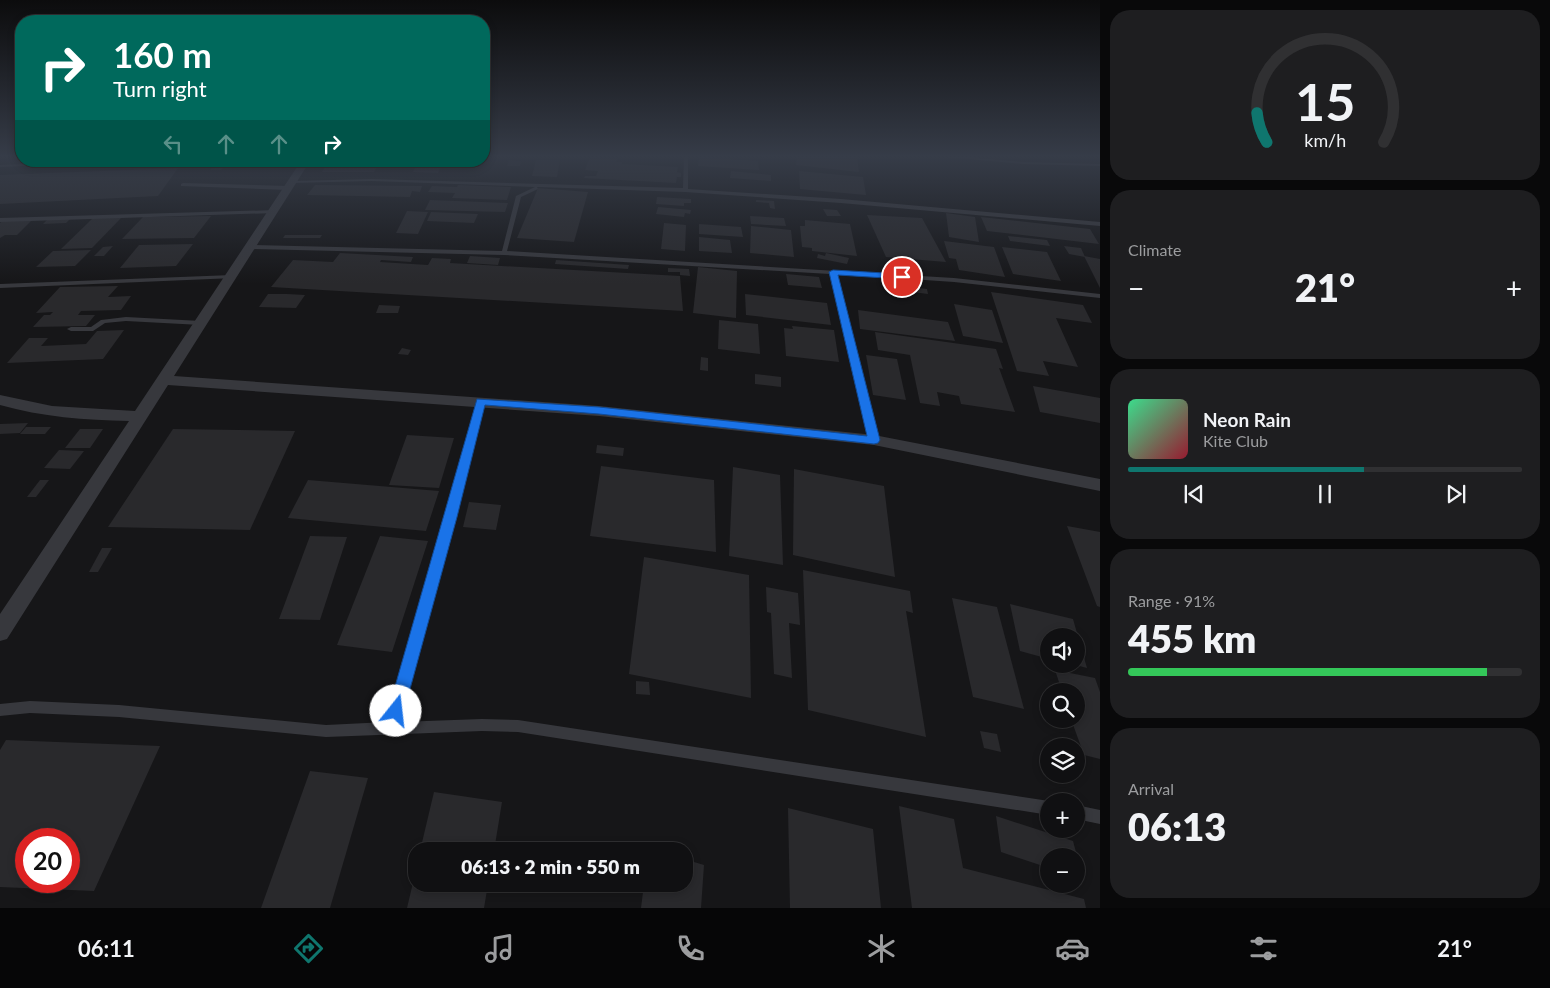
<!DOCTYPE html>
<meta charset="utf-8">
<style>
body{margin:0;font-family:Lato,sans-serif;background:#1e1e20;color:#f1f3f6;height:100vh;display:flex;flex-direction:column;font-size:19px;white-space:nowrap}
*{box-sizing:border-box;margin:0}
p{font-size:16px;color:#9c9d9f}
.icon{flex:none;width:28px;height:28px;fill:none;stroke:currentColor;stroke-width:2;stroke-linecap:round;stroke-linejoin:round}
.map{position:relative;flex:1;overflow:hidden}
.side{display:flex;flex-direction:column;gap:10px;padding:10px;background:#09090a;width:450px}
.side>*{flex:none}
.top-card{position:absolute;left:15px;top:15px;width:475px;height:152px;border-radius:20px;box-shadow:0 2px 8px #0003,0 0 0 1px #303032;background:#00695c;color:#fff;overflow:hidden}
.buttons{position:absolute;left:1040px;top:628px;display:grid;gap:10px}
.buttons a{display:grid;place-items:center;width:45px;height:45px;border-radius:50%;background:#101012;box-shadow:0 2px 8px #0003,0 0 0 1px #303032;font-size:25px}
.speed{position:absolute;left:15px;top:828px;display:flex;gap:10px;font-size:25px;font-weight:700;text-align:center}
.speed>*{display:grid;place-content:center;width:65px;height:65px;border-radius:50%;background:#101012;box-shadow:0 2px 8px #0003,0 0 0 1px #303032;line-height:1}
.speed .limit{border:8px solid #d22;background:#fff;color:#111}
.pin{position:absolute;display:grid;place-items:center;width:42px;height:42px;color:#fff;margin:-21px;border:2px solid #fff;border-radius:50%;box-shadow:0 1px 5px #0007}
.me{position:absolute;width:55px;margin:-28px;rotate:16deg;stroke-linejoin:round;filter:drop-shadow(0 0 4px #0008)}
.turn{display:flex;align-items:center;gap:18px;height:105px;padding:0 15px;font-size:22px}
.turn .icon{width:65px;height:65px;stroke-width:2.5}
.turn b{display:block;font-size:35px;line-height:42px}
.lanes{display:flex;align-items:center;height:48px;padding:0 15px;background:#0003;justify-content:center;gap:25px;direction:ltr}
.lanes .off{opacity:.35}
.big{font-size:38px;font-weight:800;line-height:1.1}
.side .widget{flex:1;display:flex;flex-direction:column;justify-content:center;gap:8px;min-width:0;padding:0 18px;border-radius:20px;background:#1e1e20}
.side .dial{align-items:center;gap:0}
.dial svg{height:130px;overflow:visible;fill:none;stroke:#303032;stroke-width:7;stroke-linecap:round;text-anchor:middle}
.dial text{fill:#f1f3f6;stroke:none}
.song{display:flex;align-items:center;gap:15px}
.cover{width:60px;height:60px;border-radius:8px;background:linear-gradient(135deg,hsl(150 70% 55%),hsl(350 70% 35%))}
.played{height:5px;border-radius:2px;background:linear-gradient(90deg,#0f766e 60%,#303032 60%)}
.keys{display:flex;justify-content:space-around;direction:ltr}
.heat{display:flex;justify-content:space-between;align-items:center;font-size:28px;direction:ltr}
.charge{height:8px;border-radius:4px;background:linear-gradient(90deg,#34c759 91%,#303032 0)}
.trip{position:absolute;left:408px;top:842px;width:285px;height:50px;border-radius:20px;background:#101012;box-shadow:0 2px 8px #0003,0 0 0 1px #303032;font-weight:800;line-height:50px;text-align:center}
.dock{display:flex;height:80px;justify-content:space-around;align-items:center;background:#060607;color:#9c9d9f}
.dock .icon{width:35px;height:35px}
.dock .active{color:#0f766e}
.dock b{font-size:22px;color:#f1f3f6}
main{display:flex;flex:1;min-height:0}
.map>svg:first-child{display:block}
.building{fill:#29292c;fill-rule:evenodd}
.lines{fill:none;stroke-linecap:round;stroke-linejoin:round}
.lane{fill:#37383d;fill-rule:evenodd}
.street{fill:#37383d;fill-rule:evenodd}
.route{fill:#1a73e8;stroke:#114b97}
</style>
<main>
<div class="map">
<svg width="1100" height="908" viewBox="0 0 1100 908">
<rect width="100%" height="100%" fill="#161618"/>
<!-- building -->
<g class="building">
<polygon points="590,157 617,159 616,162 622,162 622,164 678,167 677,172 681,173 681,177 677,177 676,183 584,178 585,176 596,176 598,171 585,170"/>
<polygon points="699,157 758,161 759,170 698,166"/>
<polygon points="797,157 857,157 859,172 796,165"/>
<polygon points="509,160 521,161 520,166 507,166"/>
<polygon points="536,160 560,160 557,177 532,176"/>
<polygon points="348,161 380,161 374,172 322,172 327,164 346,164"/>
<polygon points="418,161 443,161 438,173 413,172"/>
<polygon points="449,161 482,161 481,164 448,164"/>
<polygon points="155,163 152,167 108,168 112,164"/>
<polygon points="216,164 227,164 221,170 210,170"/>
<polygon points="178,168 158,196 0,204 0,175"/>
<polygon points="731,171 771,175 771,181 730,178"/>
<polygon points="799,171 863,177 866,195 800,189"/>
<polygon points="315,185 422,186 420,192 412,191 410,197 307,195"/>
<polygon points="458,185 511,187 507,200 452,198 455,193 428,192 432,186 457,187"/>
<polygon points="538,188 588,192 574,242 517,238"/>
<polygon points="657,197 691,199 691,203 684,203 684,206 656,204"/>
<polygon points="430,200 508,203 505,212 425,210"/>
<polygon points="756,200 774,201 775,209 770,208 769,203 756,202"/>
<polygon points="658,207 691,210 690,214 685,213 684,217 656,214"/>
<polygon points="823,209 837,210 841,216 827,216"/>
<polygon points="407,211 428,212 418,234 396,233"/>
<polygon points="431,212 478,214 474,223 427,221"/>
<polygon points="946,213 975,217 979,242 949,237"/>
<polygon points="867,215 922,218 946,262 886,257"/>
<polygon points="211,216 194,238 122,239 143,217"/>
<polygon points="750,216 784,218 786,226 751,224"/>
<polygon points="122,217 92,248 61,249 93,218"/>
<polygon points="981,217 1090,229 1099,244 987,231"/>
<polygon points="33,219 17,235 5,235 0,238 0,223 3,221"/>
<polygon points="70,219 66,223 43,224 47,220"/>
<polygon points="805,220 850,224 857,256 812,251 812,248 802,247 800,226 805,226"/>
<polygon points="664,223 686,225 685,251 661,249"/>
<polygon points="699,224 741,227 743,237 699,234"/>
<polygon points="751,226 791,230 794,257 750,253"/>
<polygon points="285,235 322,235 320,238 283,238"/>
<polygon points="1008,236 1047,240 1050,246 1010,241"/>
<polygon points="699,237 730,240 732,253 699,251"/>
<polygon points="944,241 994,247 1005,277 959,270 956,259 949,258"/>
<polygon points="193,244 176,266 120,268 139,245"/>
<polygon points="113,246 104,256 94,256 103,247"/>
<polygon points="1064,246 1081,248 1085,257 1069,254"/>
<polygon points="1002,247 1047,252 1061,281 1013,274"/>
<polygon points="91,250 75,266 36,267 53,251"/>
<polygon points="340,253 413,257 411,262 381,260 380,262 428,265 432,258 451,259 450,263 680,276 683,311 271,287 293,260 333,262"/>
<polygon points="826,253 849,258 847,264 817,258 818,254 825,256"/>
<polygon points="470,256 500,258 498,265 467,263"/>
<polygon points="1084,256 1100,259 1100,288"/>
<polygon points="556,260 629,265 628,269 555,264"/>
<polygon points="698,267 737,271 736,318 693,313"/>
<polygon points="668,268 689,269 690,276 680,275 680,272 668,272"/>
<polygon points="786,274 819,277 822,288 788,285"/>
<polygon points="118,286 108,297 131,296 121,310 81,311 78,315 95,315 86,326 33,327 44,315 50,315 53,312 36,313 60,287"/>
<polygon points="911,287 927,289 928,294 912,292"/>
<polygon points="991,292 1083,305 1092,323 1056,318 1078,367 1043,361 1049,376 1017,371"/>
<polygon points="268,294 287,294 305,295 296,308 259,307"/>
<polygon points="745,294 827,303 831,325 746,315"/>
<polygon points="954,304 992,310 1003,343 963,336"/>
<polygon points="379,305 400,306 398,313 376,313"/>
<polygon points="858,310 948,322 955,341 860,329"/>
<polygon points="719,320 758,324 760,354 718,349"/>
<polygon points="792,326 834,330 839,362 786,356 784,328 793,329"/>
<polygon points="124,330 103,359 7,363 29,338 48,338 41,346 86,344 97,331"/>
<polygon points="875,332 996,349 1003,369 999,368 1015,412 961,404 959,396 937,392 940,406 920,403 910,355 878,350"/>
<polygon points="402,348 411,350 408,355 398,354"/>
<polygon points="866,355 897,359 906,400 873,395"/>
<polygon points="701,357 708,358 708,371 700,370"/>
<polygon points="755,374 781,377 781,387 755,384"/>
<polygon points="1033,386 1100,398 1100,423 1040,412"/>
<polygon points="28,423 20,433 0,434 0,424"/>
<polygon points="26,427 51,427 45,434 20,434"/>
<polygon points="80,429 103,429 90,448 65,448"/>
<polygon points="173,429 295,431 250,530 108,527"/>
<polygon points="407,435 454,438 439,488 389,485"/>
<polygon points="597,445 624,448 623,456 596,453"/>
<polygon points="59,450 84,451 70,469 44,468"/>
<polygon points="601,466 714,480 716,552 590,536"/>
<polygon points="733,467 780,475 783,565 729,556"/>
<polygon points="794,469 884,486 895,577 793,555"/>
<polygon points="40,480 49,480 36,497 27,497"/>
<polygon points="308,480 439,491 426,531 288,518"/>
<polygon points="469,502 501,505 496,530 463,527"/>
<polygon points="1067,526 1100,532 1100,607 1097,606"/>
<polygon points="310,536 347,537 320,620 279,619"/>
<polygon points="380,536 428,541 392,652 337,645"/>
<polygon points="102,548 112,548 98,572 89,572"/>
<polygon points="644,557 749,575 751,698 629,674"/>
<polygon points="803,570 910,591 913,613 906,611 926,737 808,710"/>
<polygon points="766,587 798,593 800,625 789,623 792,678 774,674 771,613 767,612"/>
<polygon points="952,598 997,607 1024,709 973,697"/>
<polygon points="1010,604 1073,619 1087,668 1072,664 1076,664 1076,636 1049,636 1049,659 1020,651"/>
<polygon points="1055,670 1095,678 1100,692 1100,759 1084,755 1071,719 1076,719 1076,691 1062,691"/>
<polygon points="636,681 649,682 650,695 636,694"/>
<polygon points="980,731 997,734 1001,752 984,748"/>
<path d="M6 740 160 746 94 891 0 887V750ZM26 839H69V881H26Z"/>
<polygon points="310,771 368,778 330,908 261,908"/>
<polygon points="434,792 502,802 494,851 420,851"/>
<polygon points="899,806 954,819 963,868 1084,899 1086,908 912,908"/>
<polygon points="788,808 873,829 881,908 790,908"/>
<polygon points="996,816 1073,841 1077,856 1063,853 1064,856 1049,856 1049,868 1001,852"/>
<polygon points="684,859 704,865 701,908 641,908 644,884 684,884"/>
<polygon points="416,870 416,884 488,884 484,908 407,908"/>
</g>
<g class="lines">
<!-- lane -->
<g class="lane">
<polygon points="684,157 688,157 688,189 841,199 1100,222 1100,226 841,203 685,192 537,187 538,189 521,197 507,251 954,278 1100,294 1100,298 954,282 837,274 878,440 874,443 870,440 830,274 504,255 250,249 247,247 250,245 502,251 516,196 535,187 372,181 291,183 291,181 293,181 372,179 683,188"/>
<polygon points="947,157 967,157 1023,162 1100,164 1100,166 1023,164"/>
<polygon points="95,161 144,161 0,167 0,165"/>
<polygon points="183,183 289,186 292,188 289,190 181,186 181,184"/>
<polygon points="276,210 277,211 274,213 0,222 0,218"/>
<polygon points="232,275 235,277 234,278 0,288 0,284"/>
<polygon points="126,317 201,321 204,323 201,325 126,321 105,323 93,331 71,331 67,329 71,327 91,327 101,320"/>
<polygon points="481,398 485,401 456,517 399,722 482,719 518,720 1049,801 1049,815 518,732 482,731 326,737 119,717 30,713 0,716 0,704 30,701 119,705 326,725 387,722 446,517 477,401"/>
<polygon points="1076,805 1100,810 1100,824 1076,819"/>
</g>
<!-- street -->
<path class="street" d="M301 161H310L174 376 599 406 874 435 1100 479V491L874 445 599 416 168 385 7 639 0 641V614L129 421C85 420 42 417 0 405V395L52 406 135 411Z"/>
</g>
<!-- sky -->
<linearGradient id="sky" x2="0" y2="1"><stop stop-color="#0c0c0d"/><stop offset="0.55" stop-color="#363c48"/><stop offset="1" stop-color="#363c48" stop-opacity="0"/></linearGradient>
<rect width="1100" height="284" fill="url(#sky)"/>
<!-- route -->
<polygon class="route" points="833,270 902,274 907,277 902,279 838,275 880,440 878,443 874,444 599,414 485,405 457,517 404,711 402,717 396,719 391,717 388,711 477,399 599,407 867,436 829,272"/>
</svg>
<div class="buttons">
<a><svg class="icon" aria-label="sound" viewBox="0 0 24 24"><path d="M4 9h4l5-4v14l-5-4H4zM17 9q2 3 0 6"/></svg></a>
<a><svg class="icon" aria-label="search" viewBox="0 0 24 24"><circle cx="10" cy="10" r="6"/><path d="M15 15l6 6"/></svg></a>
<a><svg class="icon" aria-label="layers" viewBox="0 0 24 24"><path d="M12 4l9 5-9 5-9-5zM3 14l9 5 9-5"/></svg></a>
<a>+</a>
<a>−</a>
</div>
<div class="speed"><div class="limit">20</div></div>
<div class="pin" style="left:902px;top:277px;background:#d93025"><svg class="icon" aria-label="arrive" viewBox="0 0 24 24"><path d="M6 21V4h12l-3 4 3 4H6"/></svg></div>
<svg class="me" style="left:396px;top:711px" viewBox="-20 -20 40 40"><circle r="19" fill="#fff"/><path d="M0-13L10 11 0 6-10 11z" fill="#1a73e8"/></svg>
<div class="trip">06:13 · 2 min · 550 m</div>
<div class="top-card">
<div class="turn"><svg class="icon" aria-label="right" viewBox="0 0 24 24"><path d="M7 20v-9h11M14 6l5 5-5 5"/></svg><div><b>160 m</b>Turn right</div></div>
<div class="lanes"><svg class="icon off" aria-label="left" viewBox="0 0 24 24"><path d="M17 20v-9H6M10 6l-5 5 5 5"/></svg><svg class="icon off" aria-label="ahead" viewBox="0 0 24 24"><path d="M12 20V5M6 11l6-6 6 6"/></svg><svg class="icon off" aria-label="ahead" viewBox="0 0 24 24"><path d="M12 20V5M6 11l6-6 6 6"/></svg><svg class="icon" aria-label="right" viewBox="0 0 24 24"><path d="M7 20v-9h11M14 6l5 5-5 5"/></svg></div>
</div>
</div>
<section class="side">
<div class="widget dial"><svg viewBox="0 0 100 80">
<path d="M14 69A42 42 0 1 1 86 69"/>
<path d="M14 69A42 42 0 0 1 8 51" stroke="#0f766e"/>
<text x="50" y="56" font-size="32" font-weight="700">15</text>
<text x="50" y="72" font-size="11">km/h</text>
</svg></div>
<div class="widget"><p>Climate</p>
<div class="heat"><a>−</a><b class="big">21°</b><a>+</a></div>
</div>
<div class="widget">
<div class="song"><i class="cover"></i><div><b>Neon Rain</b><p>Kite Club</p></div></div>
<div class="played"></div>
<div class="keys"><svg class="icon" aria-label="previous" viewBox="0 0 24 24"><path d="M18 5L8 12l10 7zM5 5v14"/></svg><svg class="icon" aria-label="pause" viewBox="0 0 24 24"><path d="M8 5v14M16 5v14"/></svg><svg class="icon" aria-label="next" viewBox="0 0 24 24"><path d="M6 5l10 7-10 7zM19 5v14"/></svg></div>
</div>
<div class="widget"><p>Range · 91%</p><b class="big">455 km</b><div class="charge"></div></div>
<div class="widget"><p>Arrival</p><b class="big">06:13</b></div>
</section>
</main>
<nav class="dock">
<b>06:11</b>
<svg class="icon active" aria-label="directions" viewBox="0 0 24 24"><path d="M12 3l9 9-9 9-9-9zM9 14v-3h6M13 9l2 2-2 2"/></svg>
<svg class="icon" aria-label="music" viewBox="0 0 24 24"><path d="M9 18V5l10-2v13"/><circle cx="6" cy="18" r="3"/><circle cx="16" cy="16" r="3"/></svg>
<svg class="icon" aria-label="phone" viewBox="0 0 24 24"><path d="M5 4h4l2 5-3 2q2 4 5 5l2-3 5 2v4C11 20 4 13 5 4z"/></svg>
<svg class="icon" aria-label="climate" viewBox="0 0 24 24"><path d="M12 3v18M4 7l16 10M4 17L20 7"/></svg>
<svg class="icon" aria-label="car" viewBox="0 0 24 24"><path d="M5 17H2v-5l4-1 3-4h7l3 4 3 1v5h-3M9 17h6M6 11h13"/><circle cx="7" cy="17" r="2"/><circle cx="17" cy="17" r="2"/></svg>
<svg class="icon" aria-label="filters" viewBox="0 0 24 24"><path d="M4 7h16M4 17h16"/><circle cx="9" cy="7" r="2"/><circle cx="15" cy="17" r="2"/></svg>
<b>21°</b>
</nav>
